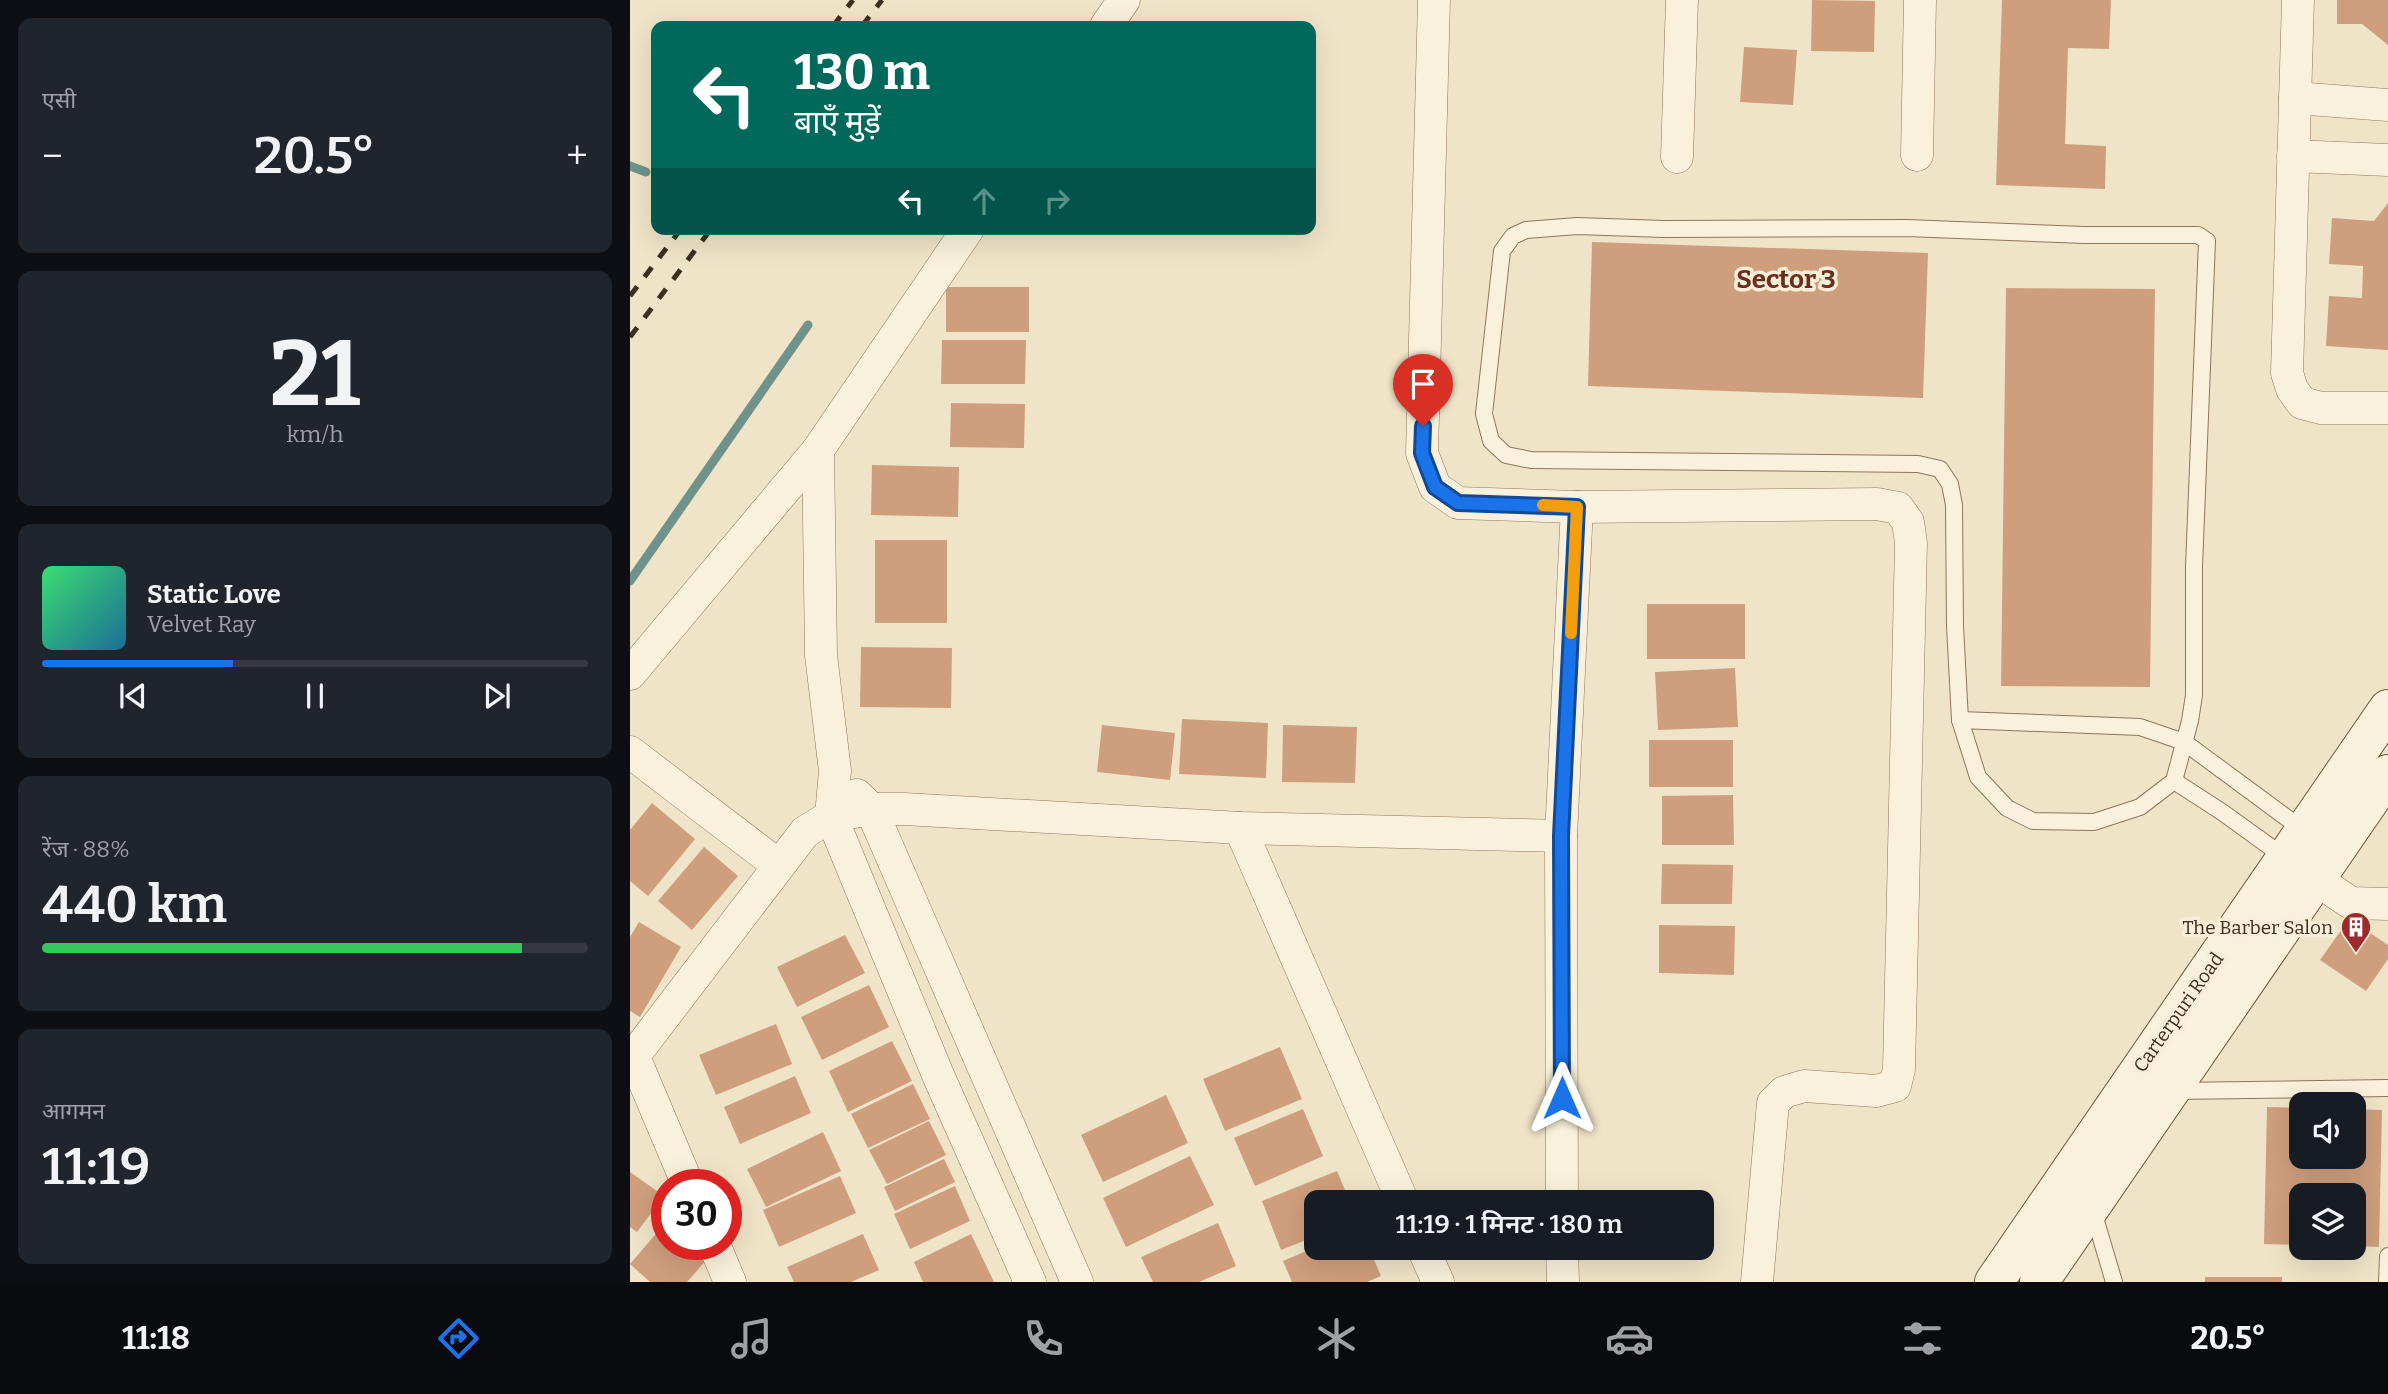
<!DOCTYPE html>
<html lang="hi">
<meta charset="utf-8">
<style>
body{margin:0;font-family:Bitter,"Noto Sans Devanagari",serif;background:#20242c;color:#f1f3f6;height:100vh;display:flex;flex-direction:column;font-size:26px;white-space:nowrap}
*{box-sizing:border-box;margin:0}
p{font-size:23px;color:#9ea1a6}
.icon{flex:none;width:38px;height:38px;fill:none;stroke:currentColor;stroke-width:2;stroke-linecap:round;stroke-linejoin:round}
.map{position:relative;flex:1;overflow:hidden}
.panel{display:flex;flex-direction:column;gap:18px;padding:18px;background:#0d0f14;width:630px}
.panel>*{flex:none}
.banner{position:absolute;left:21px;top:21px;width:665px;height:214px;border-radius:14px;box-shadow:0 7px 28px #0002;background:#00695c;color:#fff;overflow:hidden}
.fabs{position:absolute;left:1659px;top:1092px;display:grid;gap:14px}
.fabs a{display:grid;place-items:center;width:77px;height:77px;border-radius:14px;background:#171b24;box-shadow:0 7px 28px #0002;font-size:35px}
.speed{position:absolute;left:21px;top:1169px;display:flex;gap:14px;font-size:35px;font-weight:700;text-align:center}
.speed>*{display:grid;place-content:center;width:91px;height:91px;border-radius:50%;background:#171b24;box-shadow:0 7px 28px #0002;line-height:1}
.speed .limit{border:10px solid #d22;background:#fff;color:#111}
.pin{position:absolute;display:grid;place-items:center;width:60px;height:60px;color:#fff;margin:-72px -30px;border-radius:50% 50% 50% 0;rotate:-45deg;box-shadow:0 0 7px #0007}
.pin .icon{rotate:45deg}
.me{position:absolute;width:77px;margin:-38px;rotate:0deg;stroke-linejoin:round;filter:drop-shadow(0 0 5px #0008)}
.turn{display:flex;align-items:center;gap:24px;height:147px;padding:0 28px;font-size:32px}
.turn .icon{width:91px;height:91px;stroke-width:2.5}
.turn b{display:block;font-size:49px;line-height:60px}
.lanes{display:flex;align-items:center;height:66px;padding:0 28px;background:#0003;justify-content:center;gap:35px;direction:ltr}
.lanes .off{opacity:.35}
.big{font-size:52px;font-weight:600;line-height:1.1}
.panel .widget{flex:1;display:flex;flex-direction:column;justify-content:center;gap:10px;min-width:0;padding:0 24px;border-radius:14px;background:#20242c}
.panel .dial{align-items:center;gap:0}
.dial b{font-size:91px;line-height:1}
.song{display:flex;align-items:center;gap:21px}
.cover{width:84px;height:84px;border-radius:10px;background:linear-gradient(135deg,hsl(140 70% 55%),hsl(200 70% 35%))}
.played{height:7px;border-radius:4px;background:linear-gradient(90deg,#1a73e8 35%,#363941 35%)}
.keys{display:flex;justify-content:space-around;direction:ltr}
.heat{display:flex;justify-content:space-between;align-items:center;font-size:38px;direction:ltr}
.charge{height:10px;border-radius:5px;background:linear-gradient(90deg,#34c759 88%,#363941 0)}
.trip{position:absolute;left:674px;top:1190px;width:410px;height:70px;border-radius:14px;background:#171b24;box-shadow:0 7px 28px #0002;font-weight:600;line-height:70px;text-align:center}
.tabs{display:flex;height:112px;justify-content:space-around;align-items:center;background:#090b0e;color:#9ea1a6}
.tabs .icon{width:49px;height:49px}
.tabs .active{color:#1a73e8}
.tabs b{font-size:32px;color:#f1f3f6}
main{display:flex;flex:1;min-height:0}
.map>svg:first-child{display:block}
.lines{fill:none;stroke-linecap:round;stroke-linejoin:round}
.stream{stroke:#6f938a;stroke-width:9}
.building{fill:#cf9f7d}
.lane-casing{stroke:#8d765c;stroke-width:18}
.street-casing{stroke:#8d765c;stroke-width:33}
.secondary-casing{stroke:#6f573f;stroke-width:40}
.lane{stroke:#faf1dc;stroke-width:16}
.street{stroke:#faf1dc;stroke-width:32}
.secondary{stroke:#faf1dc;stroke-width:38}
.rail{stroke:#3d2e20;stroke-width:5;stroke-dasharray:12 12;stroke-linecap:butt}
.route-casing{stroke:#114b97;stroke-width:18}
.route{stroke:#1a73e8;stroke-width:12}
.slow{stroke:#f59e0b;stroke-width:12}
.labels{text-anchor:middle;stroke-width:7;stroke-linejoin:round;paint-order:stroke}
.poi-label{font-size:19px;fill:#3d2e20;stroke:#f7eed8;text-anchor:end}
.street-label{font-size:19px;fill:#3d2e20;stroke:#f7eed8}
.district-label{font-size:26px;font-weight:bold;fill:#6b2e1e;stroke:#f7eed8}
</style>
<main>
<section class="panel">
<div class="widget"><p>एसी</p>
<div class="heat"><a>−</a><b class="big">20.5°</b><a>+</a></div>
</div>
<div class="widget dial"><b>21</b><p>km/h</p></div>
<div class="widget">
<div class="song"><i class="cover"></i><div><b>Static Love</b><p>Velvet Ray</p></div></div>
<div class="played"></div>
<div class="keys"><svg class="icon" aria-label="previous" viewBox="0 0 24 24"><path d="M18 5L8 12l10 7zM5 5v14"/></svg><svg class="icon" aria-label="pause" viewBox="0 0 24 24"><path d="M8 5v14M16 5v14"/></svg><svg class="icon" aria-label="next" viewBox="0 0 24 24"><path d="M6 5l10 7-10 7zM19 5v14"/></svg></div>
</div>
<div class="widget"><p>रेंज · 88%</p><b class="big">440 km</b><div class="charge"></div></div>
<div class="widget"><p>आगमन</p><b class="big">11:19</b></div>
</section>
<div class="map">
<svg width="1758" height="1282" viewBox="0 0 1758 1282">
<rect width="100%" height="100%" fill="#f0e4c8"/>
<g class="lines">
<!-- stream -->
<g class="stream">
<polyline points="0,166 16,172"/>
<polyline points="0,581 178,325"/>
</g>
</g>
<!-- building -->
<g class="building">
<polygon points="1182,0 1245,1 1244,52 1181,51"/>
<polygon points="1372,0 1481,0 1479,49 1438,48 1435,144 1476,146 1475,189 1366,185"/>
<polygon points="1707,0 1758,0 1758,45 1732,24 1707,24"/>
<polygon points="1114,47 1167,50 1163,105 1110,102"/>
<polygon points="1758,203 1758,350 1696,346 1699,296 1732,298 1733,266 1699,264 1702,218 1744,221"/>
<polygon points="962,242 1298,253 1293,398 958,386"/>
<rect x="316" y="287" width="83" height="45"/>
<polygon points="1376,288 1525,289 1520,687 1371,686"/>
<polygon points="312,340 396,340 395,384 311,384"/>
<polygon points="321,403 395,404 394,448 320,447"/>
<polygon points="242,465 329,467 328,517 241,515"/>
<rect x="245" y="540" width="72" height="83"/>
<rect x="1017" y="604" width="98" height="55"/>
<polygon points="231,647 322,648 321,708 230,707"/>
<polygon points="1105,668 1108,727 1028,730 1025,672"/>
<polygon points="552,719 638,723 636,778 549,774"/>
<polygon points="472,725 545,733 540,780 467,772"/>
<polygon points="653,725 727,727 725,783 652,782"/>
<rect x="1019" y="740" width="84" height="47"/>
<polygon points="1103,795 1104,845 1032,845 1032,796"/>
<polygon points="22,803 65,839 18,896 0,881 0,830"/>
<polygon points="74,847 108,876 62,930 28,901"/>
<polygon points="1032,864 1103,865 1102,904 1031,904"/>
<polygon points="1719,919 1758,945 1758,959 1736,991 1690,960"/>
<polygon points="9,922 51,947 10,1017 0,1011 0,937"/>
<polygon points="1029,925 1105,926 1104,975 1029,973"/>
<polygon points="215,935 235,973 167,1007 147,967"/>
<polygon points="239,985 259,1027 192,1060 171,1017"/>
<polygon points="146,1024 162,1064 86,1095 69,1055"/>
<polygon points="262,1041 282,1081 218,1112 199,1071"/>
<polygon points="650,1047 672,1099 595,1131 573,1079"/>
<polygon points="165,1076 181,1113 110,1144 94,1107"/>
<polygon points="283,1084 300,1119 238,1148 221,1114"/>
<polygon points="536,1095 558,1143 473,1182 451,1135"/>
<polygon points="1637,1107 1671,1108 1671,1157 1724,1157 1724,1109 1752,1110 1749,1247 1724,1246 1724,1195 1671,1195 1671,1245 1634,1244"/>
<polygon points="673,1109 693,1156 625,1186 604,1138"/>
<polygon points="299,1121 316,1155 257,1184 239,1150"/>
<polygon points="193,1132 211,1171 136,1207 117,1169"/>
<polygon points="560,1156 584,1205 496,1247 473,1198"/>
<polygon points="314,1159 325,1182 265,1211 254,1187"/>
<polygon points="707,1171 720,1202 686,1202 686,1236 651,1250 632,1201"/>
<polygon points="0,1172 34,1196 7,1232 0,1227"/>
<polygon points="210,1176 226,1213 149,1247 133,1210"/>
<polygon points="325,1186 340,1221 280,1249 264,1214"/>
<polygon points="37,1221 37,1244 65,1244 79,1257 57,1282 20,1282 0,1264"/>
<polygon points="588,1223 606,1266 569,1282 523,1282 511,1257"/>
<polygon points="233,1234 249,1270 221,1282 164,1282 157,1267"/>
<polygon points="341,1234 364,1282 293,1282 284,1262"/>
<polygon points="686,1247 739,1248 751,1276 737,1282 662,1282 653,1261"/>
<rect x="1575" y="1277" width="77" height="5"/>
</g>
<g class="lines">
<!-- lane casing -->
<g class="lane-casing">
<g id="lane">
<polygon points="947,226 1034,229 1277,228 1454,235 1568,235 1577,241 1564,567 1564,695 1560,721 1544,781 1510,807 1464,822 1403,821 1377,808 1348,777 1330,720 1325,626 1324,505 1320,484 1310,469 1288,464 901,460 876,455 861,441 854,414 872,251 883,236 896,230"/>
<polyline points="1330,720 1510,727 1554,742 1676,832"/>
<polyline points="1544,781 1592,812 1657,859"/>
<polyline points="1544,1091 1758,1088"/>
<polyline points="1463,1211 1484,1282"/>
<polyline points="1757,1282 1758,1256"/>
</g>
</g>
<!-- street casing -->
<g class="street-casing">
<g id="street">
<polyline points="804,0 792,453 805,487 828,503 947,507 1247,504 1268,508 1278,522 1281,543 1269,1069 1265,1086 1246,1091 1174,1086 1154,1092 1143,1103 1127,1282"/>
<polyline points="1668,0 1657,373 1662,389 1672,403 1691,408 1758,408"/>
<polyline points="476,26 494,0"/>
<polyline points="1665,98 1758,105"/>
<polyline points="1287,155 1290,0"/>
<polyline points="1663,156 1758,160"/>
<polyline points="1047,157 1052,0"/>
<polyline points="188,450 191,655 205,771 201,816 308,1075 400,1282"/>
<polyline points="0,674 188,450 338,229"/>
<polyline points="0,752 148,865"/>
<polyline points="227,795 241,809 447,1282"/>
<polyline points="610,828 773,1202"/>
<polyline points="1685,879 1721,903 1758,904"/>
<polyline points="4,1057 58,1185"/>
<polyline points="0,1061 175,832 201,816 241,809 274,809 610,828 931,836"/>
<polyline points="932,1202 931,836 947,507"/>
<polyline points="84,1244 100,1282"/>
<polyline points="793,1248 808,1282"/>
<polyline points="932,1248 933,1282"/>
</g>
</g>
<!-- secondary casing -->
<g class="secondary-casing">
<g id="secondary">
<polyline points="1364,1282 1758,709"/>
<polyline points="1409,1282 1758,774"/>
</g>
</g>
<!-- lane -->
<use href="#lane" class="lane"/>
<!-- street -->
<use href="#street" class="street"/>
<!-- secondary -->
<use href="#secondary" class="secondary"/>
<!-- rail -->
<g class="rail">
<polyline points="203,26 223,0"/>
<polyline points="232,26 252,0"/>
<polyline points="0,296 51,229"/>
<polyline points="0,337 81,229"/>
</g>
</g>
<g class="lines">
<!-- route casing -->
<g class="route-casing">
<polyline id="route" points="793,426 792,453 805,487 828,503 947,507 931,836 932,1098"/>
</g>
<!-- route -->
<use href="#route" class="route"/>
<!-- slow -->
<polyline class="slow" points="913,505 947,507 941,633"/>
</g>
<!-- icons -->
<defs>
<g id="building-pin" transform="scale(1.575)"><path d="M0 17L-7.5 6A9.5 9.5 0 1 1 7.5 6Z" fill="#9e2a2b" stroke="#f7eed8"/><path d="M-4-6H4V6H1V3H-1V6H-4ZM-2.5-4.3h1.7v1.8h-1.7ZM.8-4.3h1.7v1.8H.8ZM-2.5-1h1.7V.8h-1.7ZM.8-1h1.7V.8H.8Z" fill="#fff"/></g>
</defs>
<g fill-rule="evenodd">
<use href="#building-pin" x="1726" y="927"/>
</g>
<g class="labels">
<!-- poi labels -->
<g class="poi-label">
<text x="1703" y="934">The Barber Salon</text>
</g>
<!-- street labels -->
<g class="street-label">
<text transform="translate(1548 1012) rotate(-55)" y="7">Carterpuri Road</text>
</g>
<!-- district labels -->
<g class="district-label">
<text x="1156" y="288">Sector 3</text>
</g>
</g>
</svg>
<div class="fabs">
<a><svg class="icon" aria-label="sound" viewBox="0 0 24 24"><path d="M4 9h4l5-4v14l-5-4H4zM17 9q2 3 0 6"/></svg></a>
<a><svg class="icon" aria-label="layers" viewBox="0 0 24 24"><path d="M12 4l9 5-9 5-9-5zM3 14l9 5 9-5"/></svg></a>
</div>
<div class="speed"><div class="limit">30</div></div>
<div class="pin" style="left:793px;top:426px;background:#d93025"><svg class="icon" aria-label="arrive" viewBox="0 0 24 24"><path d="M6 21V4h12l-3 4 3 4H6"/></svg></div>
<svg class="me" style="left:932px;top:1098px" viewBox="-20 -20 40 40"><path d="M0-17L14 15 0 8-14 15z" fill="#1a73e8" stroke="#fff" stroke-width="4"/></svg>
<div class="trip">11:19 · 1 मिनट · 180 m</div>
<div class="banner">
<div class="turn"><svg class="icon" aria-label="left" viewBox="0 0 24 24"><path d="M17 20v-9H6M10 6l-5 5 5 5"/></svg><div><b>130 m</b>बाएँ मुड़ें</div></div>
<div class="lanes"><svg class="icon" aria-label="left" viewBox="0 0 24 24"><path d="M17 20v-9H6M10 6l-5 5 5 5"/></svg><svg class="icon off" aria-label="ahead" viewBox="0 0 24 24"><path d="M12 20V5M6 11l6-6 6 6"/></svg><svg class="icon off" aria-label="right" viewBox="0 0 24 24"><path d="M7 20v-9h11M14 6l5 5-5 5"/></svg></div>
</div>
</div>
</main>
<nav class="tabs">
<b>11:18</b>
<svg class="icon active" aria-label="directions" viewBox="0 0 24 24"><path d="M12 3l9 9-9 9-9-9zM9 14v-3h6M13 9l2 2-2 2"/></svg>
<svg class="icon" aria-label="music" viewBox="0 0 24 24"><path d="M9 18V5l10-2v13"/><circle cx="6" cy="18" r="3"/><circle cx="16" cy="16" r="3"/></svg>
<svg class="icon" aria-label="phone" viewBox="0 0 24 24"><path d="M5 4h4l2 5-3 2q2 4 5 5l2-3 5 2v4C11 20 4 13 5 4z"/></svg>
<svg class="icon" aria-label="climate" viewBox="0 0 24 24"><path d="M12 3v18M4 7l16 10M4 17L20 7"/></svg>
<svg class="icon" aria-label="car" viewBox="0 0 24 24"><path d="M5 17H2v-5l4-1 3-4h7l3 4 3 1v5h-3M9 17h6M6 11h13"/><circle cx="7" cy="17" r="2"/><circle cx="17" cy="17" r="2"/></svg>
<svg class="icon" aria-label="filters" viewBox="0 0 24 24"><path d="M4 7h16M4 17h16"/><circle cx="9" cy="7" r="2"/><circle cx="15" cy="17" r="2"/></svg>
<b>20.5°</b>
</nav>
